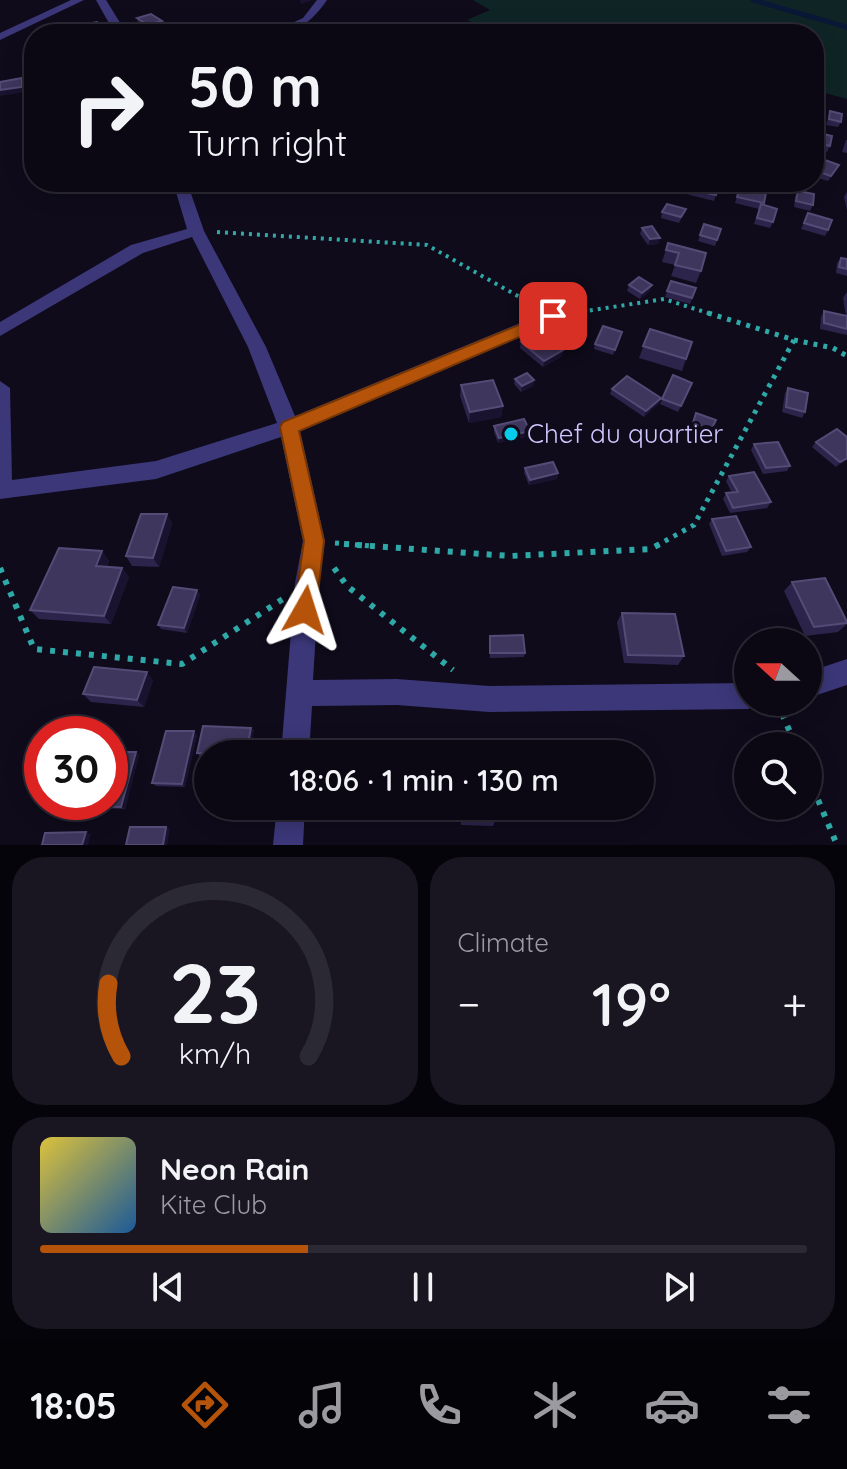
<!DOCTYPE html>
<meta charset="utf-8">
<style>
body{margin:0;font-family:Quicksand,sans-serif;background:#191622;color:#f1f3f6;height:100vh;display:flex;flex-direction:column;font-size:30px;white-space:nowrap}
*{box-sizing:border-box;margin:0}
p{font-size:26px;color:#9a9aa0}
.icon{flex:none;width:44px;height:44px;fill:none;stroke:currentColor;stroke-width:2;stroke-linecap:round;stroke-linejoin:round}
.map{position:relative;height:845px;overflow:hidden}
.drawer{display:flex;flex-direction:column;gap:12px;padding:12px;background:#06040b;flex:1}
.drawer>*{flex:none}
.hud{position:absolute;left:24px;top:24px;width:800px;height:168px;border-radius:32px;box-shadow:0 4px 20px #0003,0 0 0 2px #2b2934;background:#0b0814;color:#f1f3f6;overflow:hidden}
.needle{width:52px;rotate:291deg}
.fabs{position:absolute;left:734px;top:628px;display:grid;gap:16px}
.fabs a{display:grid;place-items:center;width:88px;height:88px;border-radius:50%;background:#0b0814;box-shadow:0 4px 20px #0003,0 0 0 2px #2b2934;font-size:40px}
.speed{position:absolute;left:24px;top:716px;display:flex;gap:16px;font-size:40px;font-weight:700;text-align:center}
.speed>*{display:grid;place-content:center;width:104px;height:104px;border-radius:50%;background:#0b0814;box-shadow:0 4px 20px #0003,0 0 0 2px #2b2934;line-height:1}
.speed .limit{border:12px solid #d22;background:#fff;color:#111}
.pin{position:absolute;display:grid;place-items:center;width:68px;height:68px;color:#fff;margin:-34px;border-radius:16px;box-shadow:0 4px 12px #0006}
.me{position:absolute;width:88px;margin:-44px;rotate:6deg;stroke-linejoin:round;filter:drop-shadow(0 0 6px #0008)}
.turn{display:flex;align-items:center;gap:28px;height:168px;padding:0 32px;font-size:36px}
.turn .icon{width:104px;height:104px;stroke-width:2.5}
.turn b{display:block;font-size:56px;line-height:68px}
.big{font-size:60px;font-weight:600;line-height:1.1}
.drawer .tile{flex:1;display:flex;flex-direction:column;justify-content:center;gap:12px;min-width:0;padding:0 28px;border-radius:32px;background:#191622}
.drawer .dial{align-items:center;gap:0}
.dial svg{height:208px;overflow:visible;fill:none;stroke:#2b2934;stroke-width:7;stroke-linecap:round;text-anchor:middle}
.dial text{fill:#f1f3f6;stroke:none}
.song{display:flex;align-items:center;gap:24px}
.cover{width:96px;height:96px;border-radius:12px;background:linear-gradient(135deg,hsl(50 70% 55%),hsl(210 70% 35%))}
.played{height:8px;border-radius:4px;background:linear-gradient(90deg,#b45309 35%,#2b2934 35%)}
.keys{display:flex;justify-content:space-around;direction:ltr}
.heat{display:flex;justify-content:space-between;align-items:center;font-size:44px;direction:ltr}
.drawer .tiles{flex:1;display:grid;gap:12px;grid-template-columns:1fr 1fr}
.tile:last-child{grid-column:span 2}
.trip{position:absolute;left:194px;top:740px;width:460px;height:80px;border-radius:40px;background:#0b0814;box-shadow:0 4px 20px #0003,0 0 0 2px #2b2934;font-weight:600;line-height:80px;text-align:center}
.dock{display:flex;height:128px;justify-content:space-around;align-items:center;background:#040308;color:#9a9aa0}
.dock .icon{width:56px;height:56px}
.dock .current{color:#b45309}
.dock b{font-size:36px;color:#f1f3f6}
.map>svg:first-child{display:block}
.green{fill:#0f2525}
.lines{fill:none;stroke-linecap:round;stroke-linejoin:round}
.stream{stroke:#091836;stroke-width:5}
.path-far2{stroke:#2fa9a7;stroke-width:4;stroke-dasharray:3 5;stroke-linecap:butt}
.path-far1{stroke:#2fa9a7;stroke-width:5;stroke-dasharray:4 6;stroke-linecap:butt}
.path{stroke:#2fa9a7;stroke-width:6;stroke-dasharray:5 8;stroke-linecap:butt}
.minor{fill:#3c3779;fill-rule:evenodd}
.wall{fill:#2c244a}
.shaded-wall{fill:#19132f}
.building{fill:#3e365d;stroke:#544c76;stroke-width:2}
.route{fill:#b45309;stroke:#753606;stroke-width:2}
.poi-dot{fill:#06cbeb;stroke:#0f0b1b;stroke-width:3}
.labels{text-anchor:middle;stroke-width:8;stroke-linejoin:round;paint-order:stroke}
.poi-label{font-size:26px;fill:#cfc7fe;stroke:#0f0b1b;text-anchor:start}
</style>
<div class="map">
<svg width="847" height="845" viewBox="0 0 847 845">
<rect width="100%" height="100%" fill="#0f0b1b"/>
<!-- green -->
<polygon class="green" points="473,0 847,0 847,99 814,90 814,34 497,34 467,20 490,10"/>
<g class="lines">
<!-- stream -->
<polyline class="stream" points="753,0 847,27"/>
<!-- path-far2 -->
<g class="path-far2">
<polyline points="217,232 427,245 532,304"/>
<polyline points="574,313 664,299 714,315"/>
</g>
<!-- path-far1 -->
<g class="path-far1">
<polyline points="708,313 794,340 833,348 847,356"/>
<polyline points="335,543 371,546"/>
<polyline points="656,546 694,525 794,340"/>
</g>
<!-- path -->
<g class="path">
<polyline points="344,544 510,556 650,549 660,544"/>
<polyline points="0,568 34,649 182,664 283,599"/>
<polyline points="334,568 347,586 453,670"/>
<polyline points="777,702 796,746"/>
<polyline points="808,776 837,845"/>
</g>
<!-- minor -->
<g class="minor">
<polygon points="71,0 84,0 0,40 0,33"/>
<polygon points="96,0 106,0 127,34 115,34"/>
<path d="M317 0H327C312 22 296 34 268 34L303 18Z"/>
<polygon points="173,182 187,182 204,231 266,347 295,416 547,312 553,310 562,316 559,320 300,431 325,541 319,583 313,680 397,679 489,686 748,683 748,702 759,702 757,705 748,709 489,712 397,705 312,706 309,754 281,754 295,583 303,541 281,437 156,479 0,499 0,381 10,388 12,480 156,461 277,423 248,347 192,237 143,253 0,336 0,322 131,245 187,229"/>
<polygon points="847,659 847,685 808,698 808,672"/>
<polygon points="277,806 305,806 303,845 273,845"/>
</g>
</g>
<!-- wall -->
<g class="wall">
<polygon points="137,18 162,21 164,26 150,31 138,23"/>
<polygon points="830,111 841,122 838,127 826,125"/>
<polygon points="819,133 830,146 827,152 814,149"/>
<polygon points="846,140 847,140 847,153 842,152"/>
<polygon points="839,165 828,181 814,177 814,169"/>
<polygon points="690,182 716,195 714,201 686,194"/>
<polygon points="740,187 764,203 763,205 773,222 770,228 754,224 759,209 735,203"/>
<polygon points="798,191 813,205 810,211 794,207 795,197"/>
<polygon points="847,192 847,210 844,197"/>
<polygon points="686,209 679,223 661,218 662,212"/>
<polygon points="808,213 828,230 825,236 801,229"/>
<polygon points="704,224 721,229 715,246 698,241"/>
<polygon points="642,228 660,238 658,244 648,245 640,234"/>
<polygon points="668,243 701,271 696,283 671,276 675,265 662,262"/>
<polygon points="841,258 847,259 847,276 836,273 837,263"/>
<polygon points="671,281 696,288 690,304 665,297"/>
<polygon points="629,285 650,291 640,299 627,291"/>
<polygon points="847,292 847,335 820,329 821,317 824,311 846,316 843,298"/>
<polygon points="650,329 686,359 682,371 639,358"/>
<polygon points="620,337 613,355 594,349 595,344"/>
<polygon points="521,342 563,350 562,356 543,367 520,348"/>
<polygon points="673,375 692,383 678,412 660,404"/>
<polygon points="515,379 534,380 533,386 521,392 514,384"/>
<polygon points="461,385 503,406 501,417 469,423 460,396"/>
<polygon points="788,388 805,412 802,418 782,412 785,393"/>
<polygon points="612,389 661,398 659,403 644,417 610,394"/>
<polygon points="696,413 716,420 709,435 690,428"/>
<polygon points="494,426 530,431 529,436 498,443 494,432"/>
<polygon points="816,442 847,460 836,467 812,447"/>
<polygon points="754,444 790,466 787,471 763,474 751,450"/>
<polygon points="525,468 558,473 557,479 529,485 524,473"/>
<polygon points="729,476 771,502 767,508 730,513 723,499 726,493 732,493 726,481"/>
<polygon points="167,514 172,524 159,567 132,566 126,556"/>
<polygon points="712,519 751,547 747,552 722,556 709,524"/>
<polygon points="102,551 109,561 107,567 122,568 129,577 111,624 39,619 30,610"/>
<polygon points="792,582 847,624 838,632 805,636 784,591"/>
<polygon points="197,590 200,595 187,633 161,629 158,625"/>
<polygon points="622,613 684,656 678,665 624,663 617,622"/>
<polygon points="490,636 525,653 524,657 490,658"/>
<polygon points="153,680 144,707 91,702 83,694"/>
<polygon points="251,728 254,731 208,754 208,757 200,757 197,753"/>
<polygon points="197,735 185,787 156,786 152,783"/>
<polygon points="136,752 139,755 125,809 96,808 91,806"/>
<polygon points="460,806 494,806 495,821 493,826 461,825"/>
</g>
<!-- shaded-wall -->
<g class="shaded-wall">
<polygon points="300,0 310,0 310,1 301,4"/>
<polygon points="162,21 164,26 150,31 148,25"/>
<polygon points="101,27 103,32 92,34 90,29"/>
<polygon points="22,78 24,84 25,92 0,96 0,90"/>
<polygon points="660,238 658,244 648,245 650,239"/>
<polygon points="652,285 650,291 640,299 642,293"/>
<polygon points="563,350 562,356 543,367 544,361"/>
<polygon points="534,380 533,386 521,392 522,386"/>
<polygon points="661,398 659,403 644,417 646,411"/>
<polygon points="503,406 501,417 469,423 470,412"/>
<polygon points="530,431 529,436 498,443 499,438"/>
<polygon points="847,458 847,460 836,467 840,462"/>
<polygon points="558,473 557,479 529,485 530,480"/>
<polygon points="167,514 172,524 159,567 153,558"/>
<polygon points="102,551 109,561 104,576 96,566"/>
<polygon points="122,568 129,577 111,624 104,616"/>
<polygon points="197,590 200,595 187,633 184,628"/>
<polygon points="147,672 153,680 144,707 137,700"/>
<polygon points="251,728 254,731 249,754 246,754"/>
<polygon points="194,731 197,735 185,787 182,784"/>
<polygon points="136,752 139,755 125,809 121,807"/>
<polygon points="166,827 170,829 167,845 163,845"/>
<polygon points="86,832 91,834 88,845 82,845"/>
</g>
<!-- building -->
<g class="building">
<polygon points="151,14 162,21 148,25 137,18"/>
<polygon points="97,22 101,27 90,29 87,24"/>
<polygon points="56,26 58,32 44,34 43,29"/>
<polygon points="22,78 22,87 0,90 0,82"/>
<polygon points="830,111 842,114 841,122 829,119"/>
<polygon points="819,133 832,136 830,146 817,143"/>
<polygon points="822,159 839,165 831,176 814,170"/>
<polygon points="690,182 719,183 716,195 688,189"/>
<polygon points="740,187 766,193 764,203 737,197"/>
<polygon points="798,191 814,194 813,205 796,201"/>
<polygon points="667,204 686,209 681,217 662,212"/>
<polygon points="761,204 777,209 773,222 757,218"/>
<polygon points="808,213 832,220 828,230 804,223"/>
<polygon points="704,224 721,229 717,240 700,235"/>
<polygon points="652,226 660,238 650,239 642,228"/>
<polygon points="668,243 706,253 701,271 675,265 679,253 666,250"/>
<polygon points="841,258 847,259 847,269 839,267"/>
<polygon points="639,277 652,285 642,293 629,285"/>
<polygon points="671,281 696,288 692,298 667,291"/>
<polygon points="824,311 847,316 847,329 824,323"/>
<polygon points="603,326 622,332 615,350 595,344"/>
<polygon points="650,329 692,342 686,359 643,346"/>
<polygon points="540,331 563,350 544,361 521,342"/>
<polygon points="527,373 534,380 522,386 515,379"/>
<polygon points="673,375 692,383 681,406 662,399"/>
<polygon points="627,376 661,398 646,411 612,389"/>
<polygon points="493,380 503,406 470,412 461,385"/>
<polygon points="788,388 808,393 805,412 786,407"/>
<polygon points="696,413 716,420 711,430 693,423"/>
<polygon points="524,419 530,431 499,438 494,426"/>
<polygon points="837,429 847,437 847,458 840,462 816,442"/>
<polygon points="778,442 790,466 766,468 754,444"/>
<polygon points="553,462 558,473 530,480 525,468"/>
<polygon points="754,472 771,502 733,508 726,493 738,492 729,476"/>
<polygon points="141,514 167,514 153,558 126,556"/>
<polygon points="736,516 751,547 726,551 712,519"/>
<polygon points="59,548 102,551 96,566 122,568 104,616 30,610"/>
<polygon points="825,578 847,622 847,623 814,627 792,582"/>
<polygon points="173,587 197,590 184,628 158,625"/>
<polygon points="622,613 675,614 684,656 628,655"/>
<polygon points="523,635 525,653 490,653 490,636"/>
<polygon points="94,667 147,672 137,700 83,694"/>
<polygon points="203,726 251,728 246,754 197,753"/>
<polygon points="166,731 194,731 182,784 152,783"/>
<polygon points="110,752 136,752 121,807 91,806 92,802 110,802"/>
<polygon points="461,806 494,806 495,821 462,821"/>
<polygon points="130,827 166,827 163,845 126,845"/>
<polygon points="86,832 82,845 42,845 45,833"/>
</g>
<!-- route -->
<polygon class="route" points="553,311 559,312 559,320 299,431 324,541 316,610 313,618 305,621 297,618 294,610 304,541 280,427 283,422"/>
<!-- markers -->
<circle class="poi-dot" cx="511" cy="434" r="8"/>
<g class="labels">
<!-- poi labels -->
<g class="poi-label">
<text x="527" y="443">Chef du quartier</text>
</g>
</g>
</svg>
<div class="fabs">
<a><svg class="needle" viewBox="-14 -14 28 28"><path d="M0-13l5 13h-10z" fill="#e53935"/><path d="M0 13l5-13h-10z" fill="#9a9aa0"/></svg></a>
<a><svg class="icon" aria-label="search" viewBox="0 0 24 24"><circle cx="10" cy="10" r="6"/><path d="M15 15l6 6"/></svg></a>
</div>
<div class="speed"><div class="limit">30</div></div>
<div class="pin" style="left:553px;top:316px;background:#d93025"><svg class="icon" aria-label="arrive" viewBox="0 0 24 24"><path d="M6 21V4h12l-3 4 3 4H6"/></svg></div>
<svg class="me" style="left:305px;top:610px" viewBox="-20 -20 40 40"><path d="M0-17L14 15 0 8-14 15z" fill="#b45309" stroke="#fff" stroke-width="4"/></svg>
<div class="trip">18:06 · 1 min · 130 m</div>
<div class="hud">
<div class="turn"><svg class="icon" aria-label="right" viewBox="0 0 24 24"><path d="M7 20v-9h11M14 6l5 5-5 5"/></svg><div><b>50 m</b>Turn right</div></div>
</div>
</div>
<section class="drawer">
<div class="tiles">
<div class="tile dial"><svg viewBox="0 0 100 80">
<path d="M14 69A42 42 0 1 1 86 69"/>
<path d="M14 69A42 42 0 0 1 9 41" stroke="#b45309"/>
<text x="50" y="56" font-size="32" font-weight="700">23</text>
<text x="50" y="72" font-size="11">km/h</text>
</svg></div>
<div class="tile"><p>Climate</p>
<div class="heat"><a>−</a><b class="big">19°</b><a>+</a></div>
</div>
<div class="tile">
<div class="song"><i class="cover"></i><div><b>Neon Rain</b><p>Kite Club</p></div></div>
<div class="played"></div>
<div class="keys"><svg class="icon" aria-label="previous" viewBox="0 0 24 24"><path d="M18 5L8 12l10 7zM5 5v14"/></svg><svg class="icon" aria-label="pause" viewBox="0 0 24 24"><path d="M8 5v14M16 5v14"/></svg><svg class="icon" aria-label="next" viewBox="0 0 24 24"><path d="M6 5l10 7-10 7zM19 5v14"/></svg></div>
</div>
</div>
</section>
<nav class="dock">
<b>18:05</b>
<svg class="icon current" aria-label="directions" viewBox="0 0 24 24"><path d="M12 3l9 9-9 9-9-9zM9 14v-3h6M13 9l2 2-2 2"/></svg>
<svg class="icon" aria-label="music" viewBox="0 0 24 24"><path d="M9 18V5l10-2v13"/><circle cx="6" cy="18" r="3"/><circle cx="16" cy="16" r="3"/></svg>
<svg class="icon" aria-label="phone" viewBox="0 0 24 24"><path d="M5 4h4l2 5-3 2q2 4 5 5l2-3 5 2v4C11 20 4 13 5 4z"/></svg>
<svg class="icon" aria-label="climate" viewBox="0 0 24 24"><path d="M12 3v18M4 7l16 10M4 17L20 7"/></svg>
<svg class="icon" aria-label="car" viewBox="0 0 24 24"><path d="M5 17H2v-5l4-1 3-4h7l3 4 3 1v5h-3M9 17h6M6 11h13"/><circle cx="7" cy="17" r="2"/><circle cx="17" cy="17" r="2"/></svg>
<svg class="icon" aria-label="filters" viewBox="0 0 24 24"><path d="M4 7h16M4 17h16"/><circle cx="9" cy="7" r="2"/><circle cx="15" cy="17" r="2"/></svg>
</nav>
